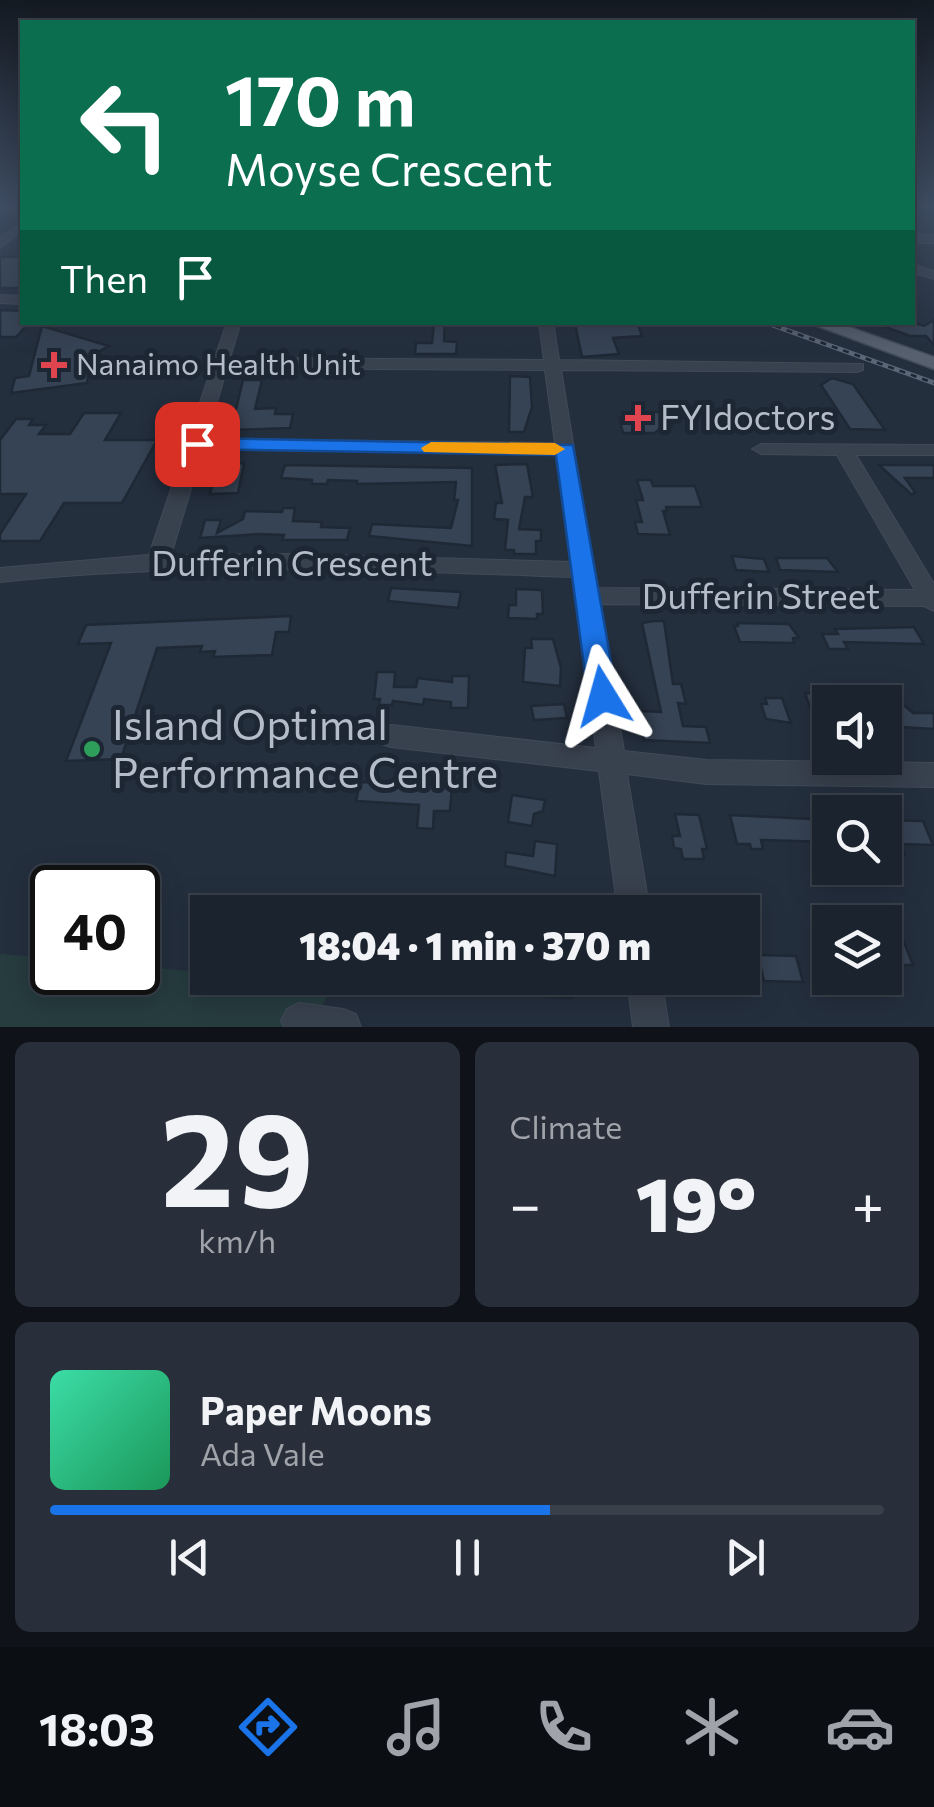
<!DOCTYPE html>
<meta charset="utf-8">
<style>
body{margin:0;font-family:Commissioner,sans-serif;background:#282f3a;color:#f1f3f6;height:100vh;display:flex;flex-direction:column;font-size:38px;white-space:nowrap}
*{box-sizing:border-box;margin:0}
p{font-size:32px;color:#a0a4aa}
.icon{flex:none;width:55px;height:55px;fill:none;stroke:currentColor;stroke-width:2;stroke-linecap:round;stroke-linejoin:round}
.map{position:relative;height:1027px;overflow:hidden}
.side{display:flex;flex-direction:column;gap:15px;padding:15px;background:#0f1319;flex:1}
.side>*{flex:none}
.banner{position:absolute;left:20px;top:20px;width:895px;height:305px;border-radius:0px;box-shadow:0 5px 25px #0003,0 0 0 2px #39404a;background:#0b6e4f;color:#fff;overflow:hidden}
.fabs{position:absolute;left:812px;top:685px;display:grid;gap:20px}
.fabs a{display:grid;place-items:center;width:90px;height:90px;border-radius:0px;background:#1b232e;box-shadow:0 5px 25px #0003,0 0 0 2px #39404a;font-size:50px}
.speed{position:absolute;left:30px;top:865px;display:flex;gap:20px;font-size:50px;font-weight:700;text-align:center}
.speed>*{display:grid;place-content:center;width:130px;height:130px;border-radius:50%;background:#1b232e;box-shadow:0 5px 25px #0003,0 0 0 2px #39404a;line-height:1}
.speed .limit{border:5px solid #111;border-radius:15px;background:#fff;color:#111}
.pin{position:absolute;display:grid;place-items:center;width:85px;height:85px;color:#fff;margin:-42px;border-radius:20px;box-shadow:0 5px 15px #0006}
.me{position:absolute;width:110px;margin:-55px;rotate:352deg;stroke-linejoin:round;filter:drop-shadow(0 0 8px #0008)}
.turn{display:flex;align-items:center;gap:35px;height:210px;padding:0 40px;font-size:45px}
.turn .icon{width:130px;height:130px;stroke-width:2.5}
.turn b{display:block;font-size:70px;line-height:85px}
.then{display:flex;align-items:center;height:95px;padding:0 40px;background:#0003;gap:20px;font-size:38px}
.big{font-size:75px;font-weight:800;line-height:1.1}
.side .tile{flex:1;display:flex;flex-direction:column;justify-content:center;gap:15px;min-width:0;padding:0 35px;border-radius:15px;background:#282f3a}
.side .dial{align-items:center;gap:0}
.dial b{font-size:130px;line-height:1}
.song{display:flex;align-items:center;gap:30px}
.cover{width:120px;height:120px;border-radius:15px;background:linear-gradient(135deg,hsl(160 70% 55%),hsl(150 70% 35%))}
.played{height:10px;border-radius:5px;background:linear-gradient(90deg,#1a73e8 60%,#39404a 60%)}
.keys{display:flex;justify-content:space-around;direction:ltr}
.heat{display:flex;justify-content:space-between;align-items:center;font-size:55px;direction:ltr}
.side .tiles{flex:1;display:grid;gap:15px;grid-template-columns:1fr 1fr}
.tile:last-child{grid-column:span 2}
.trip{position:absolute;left:190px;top:895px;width:570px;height:100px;border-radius:0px;background:#1b232e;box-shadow:0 5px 25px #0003,0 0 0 2px #39404a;font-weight:800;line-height:100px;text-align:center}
.menu{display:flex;height:160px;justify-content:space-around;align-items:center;background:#0b0e12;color:#a0a4aa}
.menu .icon{width:70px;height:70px}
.menu .on{color:#1a73e8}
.menu b{font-size:45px;color:#f1f3f6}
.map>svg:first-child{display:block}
.green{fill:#263c3f}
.building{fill:#364354;stroke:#1f2835;stroke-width:2.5}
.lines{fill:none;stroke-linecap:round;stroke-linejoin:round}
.minor-casing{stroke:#414a57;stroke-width:2}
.major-casing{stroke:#414a57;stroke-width:3}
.minor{fill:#38414e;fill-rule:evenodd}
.major{fill:#56606e;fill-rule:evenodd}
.rail-casing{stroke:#5a6575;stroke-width:5}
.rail{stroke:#1d2633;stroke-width:2.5;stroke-dasharray:6;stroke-linecap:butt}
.route{fill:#1a73e8;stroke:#114b97;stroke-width:2.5}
.slow{fill:#f59e0b}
.health-dot{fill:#e0444e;stroke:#1d2633;stroke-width:4}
.leisure-dot{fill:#2e9e5b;stroke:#1d2633;stroke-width:4}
.labels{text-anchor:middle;stroke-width:10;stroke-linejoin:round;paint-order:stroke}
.far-poi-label{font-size:30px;fill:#b4bcc9;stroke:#1d2633;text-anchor:start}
.poi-label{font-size:35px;fill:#b4bcc9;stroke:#1d2633;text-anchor:start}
.street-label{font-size:35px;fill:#b4bcc9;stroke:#1d2633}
.near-poi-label{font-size:42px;fill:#b4bcc9;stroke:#1d2633;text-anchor:start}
</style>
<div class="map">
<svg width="934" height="1027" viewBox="0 0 934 1027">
<rect width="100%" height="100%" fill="#242f3e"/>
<!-- green -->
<polygon class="green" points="0,954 52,958 52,972 138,972 138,966 207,973 208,978 333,985 311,1027 0,1027"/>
<!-- building -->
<g class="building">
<rect x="0" y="257" width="22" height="31"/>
<polygon points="0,310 22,311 22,322 30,322 16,337 0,337"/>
<polygon points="934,320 934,345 926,336 910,336 880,325 912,322 924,326"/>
<polygon points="434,322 445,322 444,341 457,342 456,354 415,354 416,343 432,343"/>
<polygon points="581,322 637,322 642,336 613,338 619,354 582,357 575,324"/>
<polygon points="42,326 109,346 91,356 87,383 11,393 15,378 29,376"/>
<polygon points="510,376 530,377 532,407 524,432 509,432"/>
<polygon points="832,378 853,384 885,430 850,429 821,385"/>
<polygon points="243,380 262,380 255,409 276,408 275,414 293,414 290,428 231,430"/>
<polygon points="637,412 668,412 673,426 663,426 655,433 623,433 619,418 629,419"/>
<polygon points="84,413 121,413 105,440 157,440 122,503 64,503 40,541 0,541 0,534 26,494 0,494 0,440 16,419 33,419 29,425 46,425 39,434 70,434"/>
<polygon points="244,463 238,493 210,494 217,464"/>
<polygon points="527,464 533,497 525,497 519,529 541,530 541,541 536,541 536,554 514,554 514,550 505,550 508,520 494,519 496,503 502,503 495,465"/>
<polygon points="285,465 472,468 472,546 369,536 372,524 451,528 458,500 454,500 456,482 357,484 357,481 328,480 327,484 312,484 312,480 281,478"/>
<polygon points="879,465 934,465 934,478 905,478 915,492 912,495"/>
<polygon points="637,480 651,480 653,486 695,486 702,507 666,507 667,511 663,511 670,535 638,534 635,522 642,522 636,500 643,500"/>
<polygon points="283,508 295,508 293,521 322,522 321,527 350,528 347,540 282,540 284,535 258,534 200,538 205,520 221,520 217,533 243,519 245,511 282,512"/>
<polygon points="732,556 764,559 769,572 736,570"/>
<polygon points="776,558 827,558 838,572 780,570"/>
<polygon points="391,588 461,592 458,608 388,601"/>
<polygon points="516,589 542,590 543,614 537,614 537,619 508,618 509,605 516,605"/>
<polygon points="291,616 289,632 276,632 272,655 213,657 215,651 200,652 202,646 157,648 121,759 66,761 111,643 78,644 86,625"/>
<polygon points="654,621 664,621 673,684 681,684 686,704 678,703 683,726 706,727 710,743 644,740 640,711 661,712 642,623"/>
<polygon points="737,623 789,624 799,638 793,638 794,643 740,642 734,626 738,626"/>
<polygon points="914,627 924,644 844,642 848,649 829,649 822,634 838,634 835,629"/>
<polygon points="531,639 553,639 561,668 560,686 523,682 525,648 532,648"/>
<polygon points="377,672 395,672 394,687 416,687 418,678 452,682 452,676 469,676 468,708 451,708 451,702 424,699 423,705 393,701 392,705 379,705 380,699 374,699"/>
<polygon points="805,693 823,694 825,700 830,700 830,722 815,721"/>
<polygon points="765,698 782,698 791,723 766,719 761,704 767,704"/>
<polygon points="564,704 567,718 534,720 531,706"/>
<polygon points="885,705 905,706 913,713 934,713 934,729 885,726"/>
<polygon points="360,782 452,785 450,811 434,811 433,829 417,828 419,805 356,801"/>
<polygon points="512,795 545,800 543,811 534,814 532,826 508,822"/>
<polygon points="675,814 699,815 707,849 702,849 704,859 683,859 681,849 674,848 672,836 680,836"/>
<polygon points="730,815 830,820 830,842 761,840 763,849 751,849 750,844 737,844"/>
<polygon points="885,820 923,821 933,845 901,844 905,855 892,854 885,836"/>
<polygon points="535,841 557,844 555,876 505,866 506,852 533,856"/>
<polygon points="510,895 544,897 544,912 510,912"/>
<polygon points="885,932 900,932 913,965 891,965 900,990 884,990 880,978 885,978"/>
<polygon points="758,955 796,956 803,982 764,981"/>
<polygon points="546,978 573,978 573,998 546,997"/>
</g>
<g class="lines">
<!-- minor casing -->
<g class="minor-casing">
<g id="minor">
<rect x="0" y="207" width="22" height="6"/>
<polygon points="22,223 22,231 0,248 0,238"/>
<rect x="912" y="235" width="22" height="8"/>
<polygon points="912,264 934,271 934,279 912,272"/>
<polygon points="0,295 22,296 22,304 0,303"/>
<path d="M227 322H241L230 358 544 360 539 322H553L559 360 863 364V370L857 372 561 370 597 588 915 590 837 455 761 454 752 449 761 444 934 445V455H856L934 584V611L924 606 599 604 624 751 706 760 934 763V787L706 784 627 774 650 912H618L599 771 391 747 382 744 378 736 382 728 391 725 596 748 573 577C381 570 191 561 0 582V568L149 555ZM227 368 545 370 555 443 206 439ZM203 449 557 454 571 562 292 554 171 555Z"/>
<polygon points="627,978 661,978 669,1027 633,1027"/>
<polygon points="299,1003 343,1009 356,1014 361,1027 284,1027 281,1021 287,1009"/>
</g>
</g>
<!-- major casing -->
<g class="major-casing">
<polygon id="major" points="807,322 835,322 934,357 934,369"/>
</g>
<!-- minor -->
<use href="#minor" class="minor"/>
<!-- major -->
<use href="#major" class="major"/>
<!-- rail casing -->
<g class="rail-casing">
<polyline id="rail" points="764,322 934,383"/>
</g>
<!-- rail -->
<use href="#rail" class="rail"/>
</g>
<!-- sky -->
<linearGradient id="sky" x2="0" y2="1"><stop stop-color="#141a22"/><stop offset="0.59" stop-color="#3f4d63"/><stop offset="1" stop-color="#3f4d63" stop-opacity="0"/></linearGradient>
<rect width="934" height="349" fill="url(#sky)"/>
<!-- route -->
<polygon class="route" points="197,438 573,445 617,696 613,704 603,708 592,704 588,696 556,455 190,449 190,440"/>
<!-- slow -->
<polygon class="slow" points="431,442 555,443 565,449 555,455 424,452 421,448"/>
<!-- markers -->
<g class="health-dot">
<path d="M49 350h10v10h10v10h-10v10h-10v-10h-10v-10h10z"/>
<path d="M633 403h10v10h10v10h-10v10h-10v-10h-10v-10h10z"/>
</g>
<circle class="leisure-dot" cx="92" cy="749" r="10"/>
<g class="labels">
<!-- far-poi labels -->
<g class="far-poi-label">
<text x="76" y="375">Nanaimo Health Unit</text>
</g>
<!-- poi labels -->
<g class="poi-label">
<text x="660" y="430">FYIdoctors</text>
</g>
<!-- street labels -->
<g class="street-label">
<text x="292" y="576">Dufferin Crescent</text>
<text x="761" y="609">Dufferin Street</text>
</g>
<!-- near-poi labels -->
<g class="near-poi-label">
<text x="112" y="740">Island Optimal<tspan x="112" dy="48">Performance Centre</tspan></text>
</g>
</g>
</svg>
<div class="fabs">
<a><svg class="icon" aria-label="sound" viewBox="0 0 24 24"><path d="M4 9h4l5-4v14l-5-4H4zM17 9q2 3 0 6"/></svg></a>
<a><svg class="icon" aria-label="search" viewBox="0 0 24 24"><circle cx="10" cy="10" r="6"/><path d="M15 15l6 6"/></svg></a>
<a><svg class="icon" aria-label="layers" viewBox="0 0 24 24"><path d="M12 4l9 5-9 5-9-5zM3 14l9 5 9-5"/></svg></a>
</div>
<div class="speed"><div class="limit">40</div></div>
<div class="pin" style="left:197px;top:444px;background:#d93025"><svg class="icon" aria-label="arrive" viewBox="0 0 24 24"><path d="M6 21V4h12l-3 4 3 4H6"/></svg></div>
<svg class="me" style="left:603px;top:696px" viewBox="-20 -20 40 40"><path d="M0-17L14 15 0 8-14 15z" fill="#1a73e8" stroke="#fff" stroke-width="4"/></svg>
<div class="trip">18:04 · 1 min · 370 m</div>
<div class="banner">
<div class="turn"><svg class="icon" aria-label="left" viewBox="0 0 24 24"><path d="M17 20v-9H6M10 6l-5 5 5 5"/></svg><div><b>170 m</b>Moyse Crescent</div></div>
<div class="then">Then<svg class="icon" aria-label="arrive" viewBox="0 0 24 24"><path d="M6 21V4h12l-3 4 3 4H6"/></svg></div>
</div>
</div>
<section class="side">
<div class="tiles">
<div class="tile dial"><b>29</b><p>km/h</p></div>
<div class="tile"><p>Climate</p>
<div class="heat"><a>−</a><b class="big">19°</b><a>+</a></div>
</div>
<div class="tile">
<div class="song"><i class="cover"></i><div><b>Paper Moons</b><p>Ada Vale</p></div></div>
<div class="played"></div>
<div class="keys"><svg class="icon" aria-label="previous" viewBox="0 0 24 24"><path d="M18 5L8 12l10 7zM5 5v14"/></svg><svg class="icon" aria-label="pause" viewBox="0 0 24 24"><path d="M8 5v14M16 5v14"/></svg><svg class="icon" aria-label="next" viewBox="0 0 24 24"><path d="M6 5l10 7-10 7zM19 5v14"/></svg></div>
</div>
</div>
</section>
<nav class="menu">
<b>18:03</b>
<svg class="icon on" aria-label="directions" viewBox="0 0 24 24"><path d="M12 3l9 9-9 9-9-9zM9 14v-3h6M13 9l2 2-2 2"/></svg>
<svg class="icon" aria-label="music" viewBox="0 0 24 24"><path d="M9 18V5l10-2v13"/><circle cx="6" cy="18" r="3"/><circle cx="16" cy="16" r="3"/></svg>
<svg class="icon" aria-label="phone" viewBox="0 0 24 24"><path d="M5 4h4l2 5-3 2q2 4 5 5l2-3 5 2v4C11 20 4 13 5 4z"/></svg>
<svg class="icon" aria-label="climate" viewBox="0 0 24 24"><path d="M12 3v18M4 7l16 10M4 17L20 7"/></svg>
<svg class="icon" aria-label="car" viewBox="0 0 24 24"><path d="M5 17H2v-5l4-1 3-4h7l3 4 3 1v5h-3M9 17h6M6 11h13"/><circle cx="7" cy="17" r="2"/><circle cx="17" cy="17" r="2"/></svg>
</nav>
